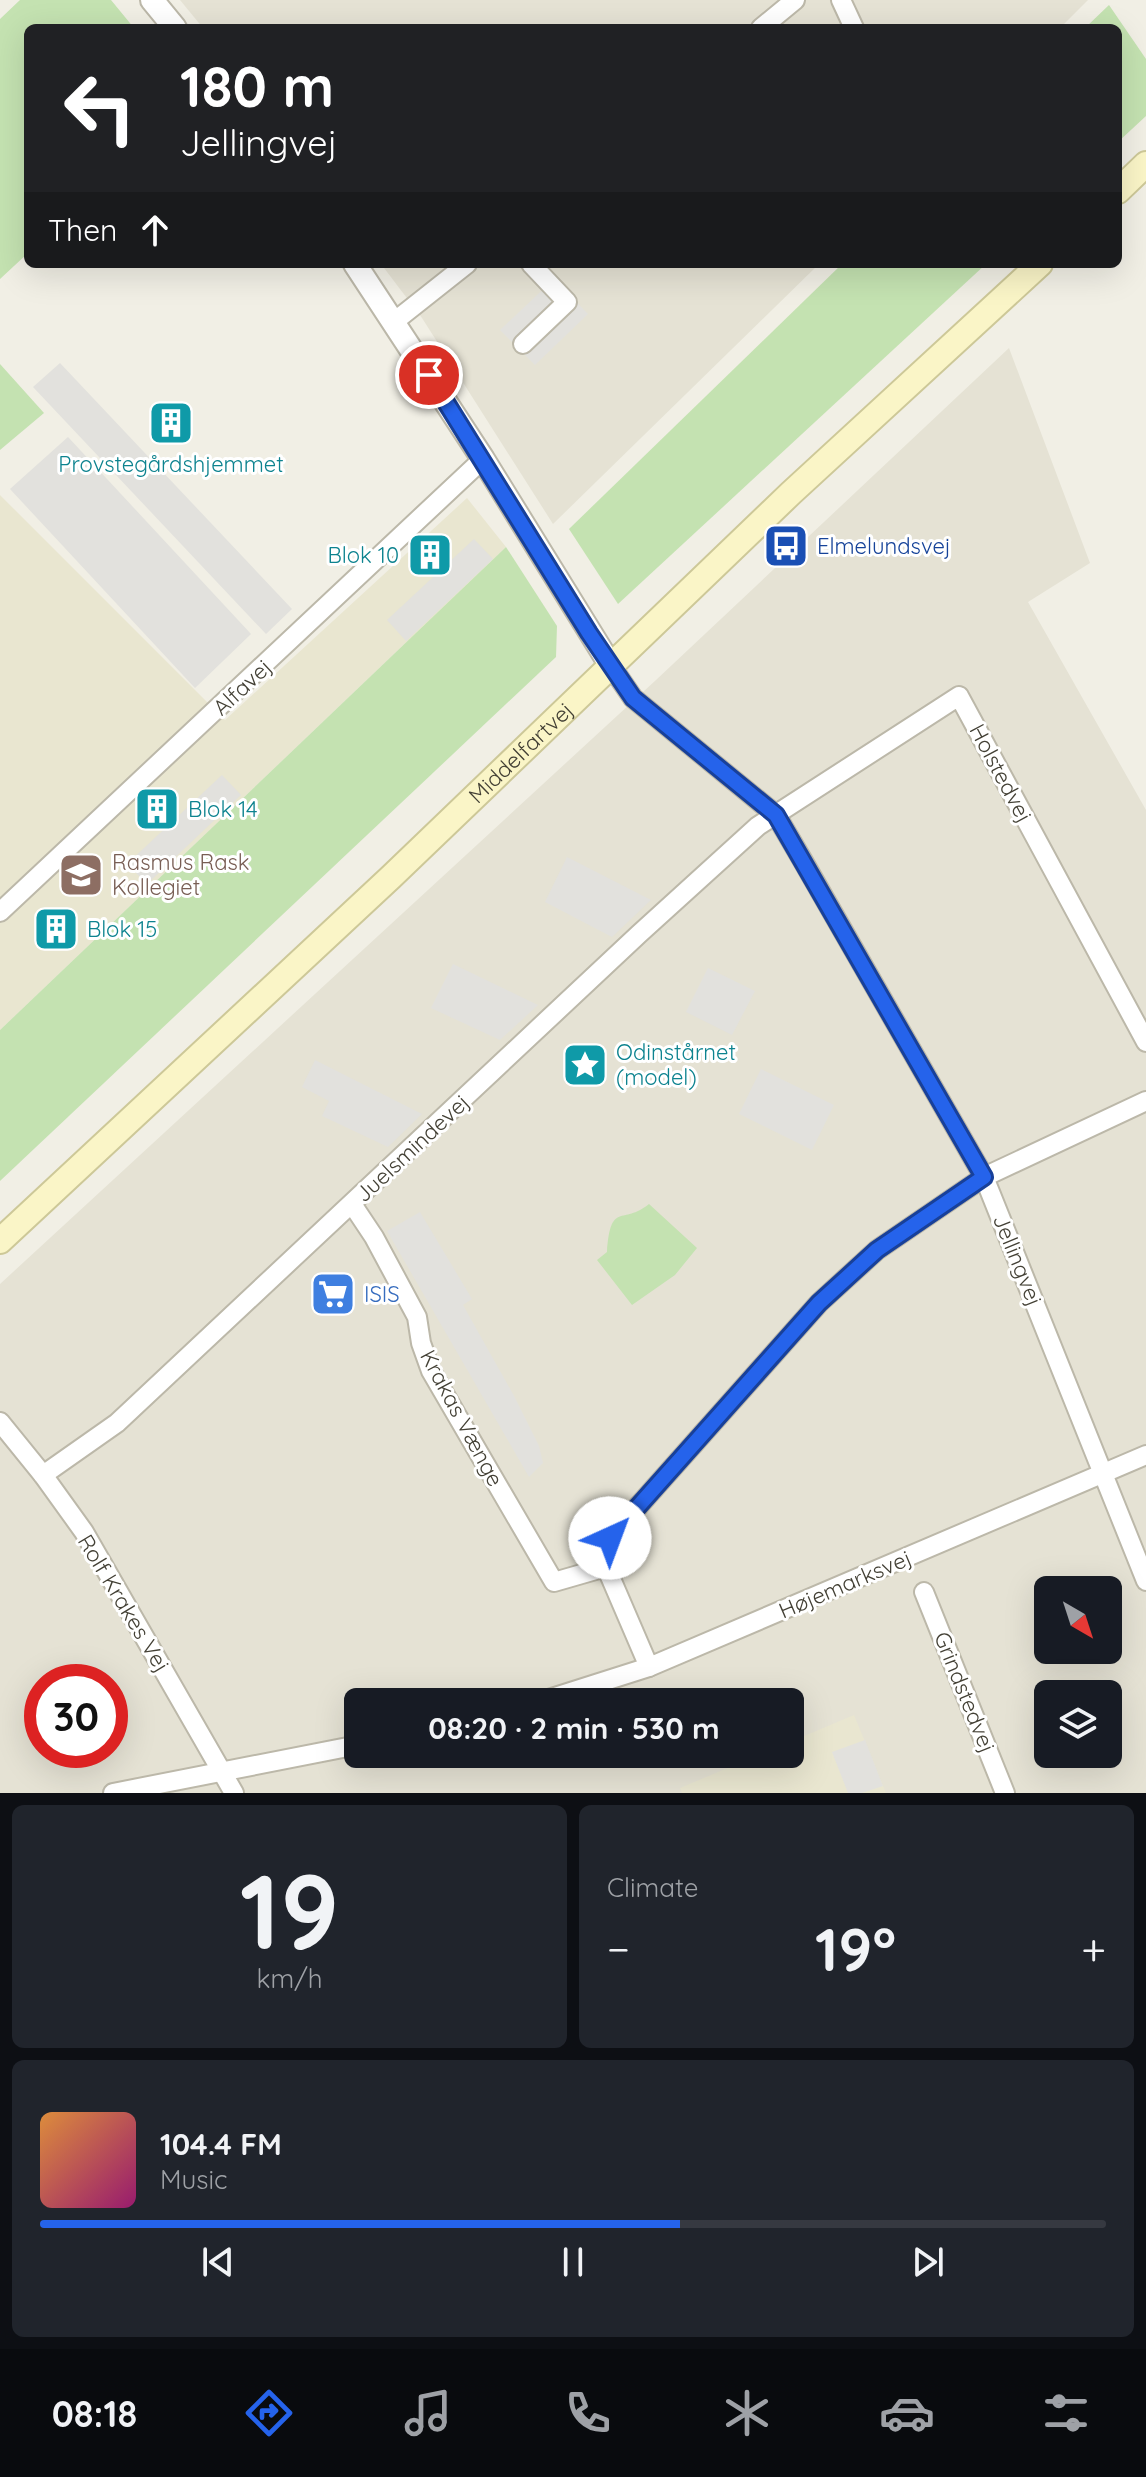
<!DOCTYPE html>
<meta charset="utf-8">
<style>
body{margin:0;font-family:Quicksand,sans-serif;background:#20242c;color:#f1f3f6;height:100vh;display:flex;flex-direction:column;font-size:30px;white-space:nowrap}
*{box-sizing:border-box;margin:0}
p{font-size:26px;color:#9ea1a6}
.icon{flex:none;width:44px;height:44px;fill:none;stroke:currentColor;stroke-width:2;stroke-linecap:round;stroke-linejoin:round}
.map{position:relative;height:1793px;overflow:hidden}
.side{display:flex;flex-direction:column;gap:12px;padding:12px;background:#0d0f14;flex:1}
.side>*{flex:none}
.top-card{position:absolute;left:24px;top:24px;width:1098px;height:244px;border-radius:12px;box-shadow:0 8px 32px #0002;background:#202124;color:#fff;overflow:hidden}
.needle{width:52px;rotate:141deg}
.fabs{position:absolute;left:1034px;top:1576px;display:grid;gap:16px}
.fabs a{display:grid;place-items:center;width:88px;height:88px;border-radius:12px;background:#171b24;box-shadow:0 8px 32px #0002;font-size:40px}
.speed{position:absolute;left:24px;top:1664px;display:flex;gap:16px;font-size:40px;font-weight:700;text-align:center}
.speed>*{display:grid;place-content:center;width:104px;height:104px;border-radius:50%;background:#171b24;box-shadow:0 8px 32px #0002;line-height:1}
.speed .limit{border:12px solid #d22;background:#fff;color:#111}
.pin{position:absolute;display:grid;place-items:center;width:68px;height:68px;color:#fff;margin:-34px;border:4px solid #fff;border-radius:50%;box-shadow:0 2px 8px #0007}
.me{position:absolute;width:88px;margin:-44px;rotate:43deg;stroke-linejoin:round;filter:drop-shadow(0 0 6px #0008)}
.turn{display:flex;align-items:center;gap:28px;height:168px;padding:0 24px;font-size:36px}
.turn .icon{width:104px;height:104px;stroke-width:2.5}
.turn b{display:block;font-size:56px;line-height:68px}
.then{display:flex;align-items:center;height:76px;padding:0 24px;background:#0003;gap:16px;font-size:30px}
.big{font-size:60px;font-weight:700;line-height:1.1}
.side .widget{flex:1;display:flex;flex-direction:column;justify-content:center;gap:12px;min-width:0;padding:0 28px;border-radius:12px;background:#20242c}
.side .dial{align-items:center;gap:0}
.dial b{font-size:104px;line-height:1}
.song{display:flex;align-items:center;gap:24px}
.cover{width:96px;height:96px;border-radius:12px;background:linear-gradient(135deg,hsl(30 70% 55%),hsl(320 70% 35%))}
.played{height:8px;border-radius:4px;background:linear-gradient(90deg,#2563eb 60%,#363941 60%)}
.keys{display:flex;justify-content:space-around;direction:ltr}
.heat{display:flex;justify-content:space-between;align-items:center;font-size:44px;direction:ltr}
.side .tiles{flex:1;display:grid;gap:12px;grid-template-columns:1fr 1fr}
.widget:last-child{grid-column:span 2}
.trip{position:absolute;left:344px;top:1688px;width:460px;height:80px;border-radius:12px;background:#171b24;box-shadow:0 8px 32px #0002;font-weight:700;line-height:80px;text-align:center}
.tabs{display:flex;height:128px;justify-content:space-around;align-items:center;background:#090b0e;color:#9ea1a6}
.tabs .icon{width:56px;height:56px}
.tabs .active{color:#2563eb}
.tabs b{font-size:36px;color:#f1f3f6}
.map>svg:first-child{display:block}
.residential{fill:#e5e2d4;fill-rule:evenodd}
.education{fill:#e9e6d0}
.green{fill:#c4e2b1}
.parking{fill:#e2e1dd}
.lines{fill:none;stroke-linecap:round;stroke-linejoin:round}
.minor-casing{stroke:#bcb8a9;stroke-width:22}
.tertiary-casing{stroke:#bcb8a9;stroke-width:26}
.secondary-casing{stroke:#cdc898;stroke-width:28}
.minor{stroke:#fff;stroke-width:18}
.tertiary{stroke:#fff;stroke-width:22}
.secondary{stroke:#faf5c7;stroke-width:24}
.route-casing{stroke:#184099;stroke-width:20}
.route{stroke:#2563eb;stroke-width:14}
.labels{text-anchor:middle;stroke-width:6;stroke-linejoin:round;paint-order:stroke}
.culture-label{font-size:22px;fill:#0d838f;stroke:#fff;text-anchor:start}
.transit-label{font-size:22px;fill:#164399;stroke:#fff;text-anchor:start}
.street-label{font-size:22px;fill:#434035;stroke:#fff}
.education-label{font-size:22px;fill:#785e54;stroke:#fff;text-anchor:start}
.shop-label{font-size:22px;fill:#366cbe;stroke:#fff;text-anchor:start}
</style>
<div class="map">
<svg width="1146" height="1793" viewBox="0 0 1146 1793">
<rect width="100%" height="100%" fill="#f1efe5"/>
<!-- residential -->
<g class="residential">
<polygon points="180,0 1088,0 1060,28 203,28"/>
<polygon points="381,264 819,264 553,524 422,318"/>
<path d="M1009 348 1090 563 1028 602 1146 810V1793H0V1284L656 680ZM1048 1590H1108V1650H1048ZM42 1682H110V1750H42ZM1048 1694H1108V1754H1048ZM358 1702H790V1754H358Z"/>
</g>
<!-- education -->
<g class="education">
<polygon points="0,495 225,720 467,498 506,547 0,1030"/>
<polygon points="854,1715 886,1793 682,1793 680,1788 761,1754 790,1754 790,1742"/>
</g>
<!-- green -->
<g class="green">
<polygon points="20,0 111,0 134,28 28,28 28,253 0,279 0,19"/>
<polygon points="1109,5 1146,59 1146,116 1118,142 1118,28 1085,28"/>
<polygon points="842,264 986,264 618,604 569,529"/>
<polygon points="0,364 44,413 0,450"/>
<polygon points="506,547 557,626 556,657 0,1181 0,1030"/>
<path d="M649 1204 697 1248 675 1275 632 1305 597 1260 607 1252C611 1200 622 1226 649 1204Z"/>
</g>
<!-- parking -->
<g class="parking">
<polygon points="554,279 588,314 535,365 500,330"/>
<polygon points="60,363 292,609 266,634 33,387"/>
<polygon points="68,437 251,634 195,688 10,489"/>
<polygon points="474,539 493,559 406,641 387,620"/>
<polygon points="222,775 241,795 147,884 127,864"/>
<polygon points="567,857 651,900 612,937 545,902"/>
<polygon points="453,964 538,1005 500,1040 431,1008"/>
<polygon points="708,968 755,991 732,1035 686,1012"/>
<polygon points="315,1060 422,1114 388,1147 322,1116 329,1101 302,1087"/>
<polygon points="761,1069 834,1105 812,1150 739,1114"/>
<polygon points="420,1212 472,1299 463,1305 513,1394 539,1446 543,1463 529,1477 387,1231"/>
<polygon points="865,1740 883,1786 862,1793 848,1793 832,1752"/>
</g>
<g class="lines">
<!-- minor casing -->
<g class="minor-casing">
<g id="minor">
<polyline points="841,0 854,28"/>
<polyline points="761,28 795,0"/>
<polyline points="395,321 467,264"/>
<polyline points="523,344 567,302 531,264"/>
<polyline points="611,666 633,698 776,815 803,861 984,1177 1146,1581"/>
<polyline points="0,912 483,459"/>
<polyline points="352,1204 374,1237 417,1317 421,1343 431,1371 554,1582 606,1567"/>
<polyline points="0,1422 43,1475 84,1532 234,1793"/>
<polyline points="43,1475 117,1423 639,934 758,826 959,696 1146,1042"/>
<polyline points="924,1592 1005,1793"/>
<polyline points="649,1667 606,1567 604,1554 610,1538 819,1303 877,1250 984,1177 1146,1101"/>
<polyline points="539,1702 649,1667 1146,1455"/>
<polyline points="113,1793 358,1745"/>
</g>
</g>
<!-- tertiary casing -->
<g class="tertiary-casing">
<g id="tertiary">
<polyline points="152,0 175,28"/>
<polyline points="355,264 483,459 611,666"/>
</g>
</g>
<!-- secondary casing -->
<g class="secondary-casing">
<g id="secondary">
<polyline points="1118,191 1146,164"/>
<path id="s1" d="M0 1241 391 877 791 493 1040 264"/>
</g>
</g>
<!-- minor -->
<use href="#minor" class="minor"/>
<!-- tertiary -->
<use href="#tertiary" class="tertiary"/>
<!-- secondary -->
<use href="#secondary" class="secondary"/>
</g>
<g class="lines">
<!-- route casing -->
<g class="route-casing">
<polyline id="route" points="429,375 589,633 633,698 776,815 984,1177 877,1250 819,1303 610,1538"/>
</g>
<!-- route -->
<use href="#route" class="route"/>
</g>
<!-- icons -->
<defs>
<g id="building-square" transform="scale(2.3)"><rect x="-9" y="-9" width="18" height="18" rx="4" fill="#0f9aa8" stroke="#fff"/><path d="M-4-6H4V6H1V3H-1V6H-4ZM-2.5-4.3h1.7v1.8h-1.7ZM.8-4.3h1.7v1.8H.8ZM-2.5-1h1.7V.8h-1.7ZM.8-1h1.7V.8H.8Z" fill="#fff"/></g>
<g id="bus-square" transform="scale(2.3)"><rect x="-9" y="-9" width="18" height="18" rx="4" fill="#1a4fb4" stroke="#fff"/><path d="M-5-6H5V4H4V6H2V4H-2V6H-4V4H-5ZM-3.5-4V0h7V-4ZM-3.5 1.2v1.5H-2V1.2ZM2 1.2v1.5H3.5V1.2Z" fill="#fff"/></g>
<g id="university-square" transform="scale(2.3)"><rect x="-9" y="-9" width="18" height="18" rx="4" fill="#8d6e63" stroke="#fff"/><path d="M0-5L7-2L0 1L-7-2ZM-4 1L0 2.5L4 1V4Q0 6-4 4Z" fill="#fff"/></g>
<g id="sight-square" transform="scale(2.3)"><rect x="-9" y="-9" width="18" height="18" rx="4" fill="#0f9aa8" stroke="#fff"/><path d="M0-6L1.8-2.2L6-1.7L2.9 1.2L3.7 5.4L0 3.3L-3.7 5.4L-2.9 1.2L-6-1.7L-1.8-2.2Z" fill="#fff"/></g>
<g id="supermarket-square" transform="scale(2.3)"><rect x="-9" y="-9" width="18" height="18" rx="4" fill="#3f7fe0" stroke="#fff"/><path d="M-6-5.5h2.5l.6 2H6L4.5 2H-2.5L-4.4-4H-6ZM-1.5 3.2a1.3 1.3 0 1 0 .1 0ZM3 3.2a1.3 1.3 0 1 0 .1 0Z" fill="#fff"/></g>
</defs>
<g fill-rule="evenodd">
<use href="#building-square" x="171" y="423"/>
<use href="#bus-square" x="786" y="546"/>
<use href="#building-square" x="430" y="555"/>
<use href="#building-square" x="157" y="809"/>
<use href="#university-square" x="81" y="875"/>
<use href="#building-square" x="56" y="929"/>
<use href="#sight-square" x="585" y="1065"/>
<use href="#supermarket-square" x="333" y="1294"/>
</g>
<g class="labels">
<!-- culture labels -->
<g class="culture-label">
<text x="171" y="472" text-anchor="middle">Provstegårdshjemmet</text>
<text x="399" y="563" text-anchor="end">Blok 10</text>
<text x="188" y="817">Blok 14</text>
<text x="87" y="937">Blok 15</text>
<text x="616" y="1060">Odinstårnet<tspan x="616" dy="25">(model)</tspan></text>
</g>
<!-- transit labels -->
<g class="transit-label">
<text x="817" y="554">Elmelundsvej</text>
</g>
<!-- street labels -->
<g class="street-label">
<text transform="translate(242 687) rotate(-43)" y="8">Alfavej</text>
<text dy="8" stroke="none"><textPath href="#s1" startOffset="714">Middelfartvej</textPath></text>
<text transform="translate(1001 773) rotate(62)" y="8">Holstedvej</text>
<text transform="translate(412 1148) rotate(-43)" y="8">Juelsmindevej</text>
<text transform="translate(1018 1260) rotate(68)" y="8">Jellingvej</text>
<text transform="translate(462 1418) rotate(62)" y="8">Krakas Vænge</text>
<text transform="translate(845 1584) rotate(-23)" y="8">Højemarksvej</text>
<text transform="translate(124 1603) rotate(59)" y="8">Rolf Krakes Vej</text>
<text transform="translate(965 1692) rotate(68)" y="8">Grindstedvej</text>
</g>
<!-- education labels -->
<g class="education-label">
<text x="112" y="870">Rasmus Rask<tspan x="112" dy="25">Kollegiet</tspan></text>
</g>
<!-- shop labels -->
<g class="shop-label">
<text x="364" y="1302">ISIS</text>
</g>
</g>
</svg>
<div class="fabs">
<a><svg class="needle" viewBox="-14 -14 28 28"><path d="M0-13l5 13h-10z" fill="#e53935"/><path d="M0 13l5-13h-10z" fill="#9ea1a6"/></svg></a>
<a><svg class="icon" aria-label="layers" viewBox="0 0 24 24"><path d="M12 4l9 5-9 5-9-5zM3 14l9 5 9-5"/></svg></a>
</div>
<div class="speed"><div class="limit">30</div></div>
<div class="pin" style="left:429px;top:375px;background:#d93025"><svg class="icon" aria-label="arrive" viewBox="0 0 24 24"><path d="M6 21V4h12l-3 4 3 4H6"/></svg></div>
<svg class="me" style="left:610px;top:1538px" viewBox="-20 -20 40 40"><circle r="19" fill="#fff"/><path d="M0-13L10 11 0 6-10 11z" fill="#2563eb"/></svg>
<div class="trip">08:20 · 2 min · 530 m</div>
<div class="top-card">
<div class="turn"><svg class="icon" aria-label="left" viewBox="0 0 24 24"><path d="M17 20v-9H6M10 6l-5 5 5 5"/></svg><div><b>180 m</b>Jellingvej</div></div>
<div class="then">Then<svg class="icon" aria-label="ahead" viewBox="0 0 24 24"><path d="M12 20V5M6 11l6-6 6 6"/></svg></div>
</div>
</div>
<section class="side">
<div class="tiles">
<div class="widget dial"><b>19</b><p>km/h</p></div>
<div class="widget"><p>Climate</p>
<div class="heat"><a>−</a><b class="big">19°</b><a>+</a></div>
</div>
<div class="widget">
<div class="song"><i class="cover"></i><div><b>104.4 FM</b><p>Music</p></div></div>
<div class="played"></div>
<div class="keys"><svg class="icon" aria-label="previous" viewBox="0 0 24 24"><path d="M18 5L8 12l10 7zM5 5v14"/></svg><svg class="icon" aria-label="pause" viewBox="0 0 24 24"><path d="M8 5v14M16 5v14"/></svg><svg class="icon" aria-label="next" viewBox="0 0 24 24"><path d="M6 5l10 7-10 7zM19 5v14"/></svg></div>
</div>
</div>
</section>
<nav class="tabs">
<b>08:18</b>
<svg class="icon active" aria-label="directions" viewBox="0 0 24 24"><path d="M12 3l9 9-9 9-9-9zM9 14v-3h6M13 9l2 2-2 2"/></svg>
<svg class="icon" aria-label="music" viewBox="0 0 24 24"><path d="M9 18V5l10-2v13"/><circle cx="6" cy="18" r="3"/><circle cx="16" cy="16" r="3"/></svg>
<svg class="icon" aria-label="phone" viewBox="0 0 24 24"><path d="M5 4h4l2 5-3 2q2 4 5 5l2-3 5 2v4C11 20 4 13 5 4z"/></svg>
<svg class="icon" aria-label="climate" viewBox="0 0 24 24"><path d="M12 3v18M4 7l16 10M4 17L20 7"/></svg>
<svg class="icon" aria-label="car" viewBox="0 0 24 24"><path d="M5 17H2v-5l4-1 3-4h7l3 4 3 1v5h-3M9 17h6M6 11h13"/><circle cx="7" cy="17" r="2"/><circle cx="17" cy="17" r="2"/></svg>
<svg class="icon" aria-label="filters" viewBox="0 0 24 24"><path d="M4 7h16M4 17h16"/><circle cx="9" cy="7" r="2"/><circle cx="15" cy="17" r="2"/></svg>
</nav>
